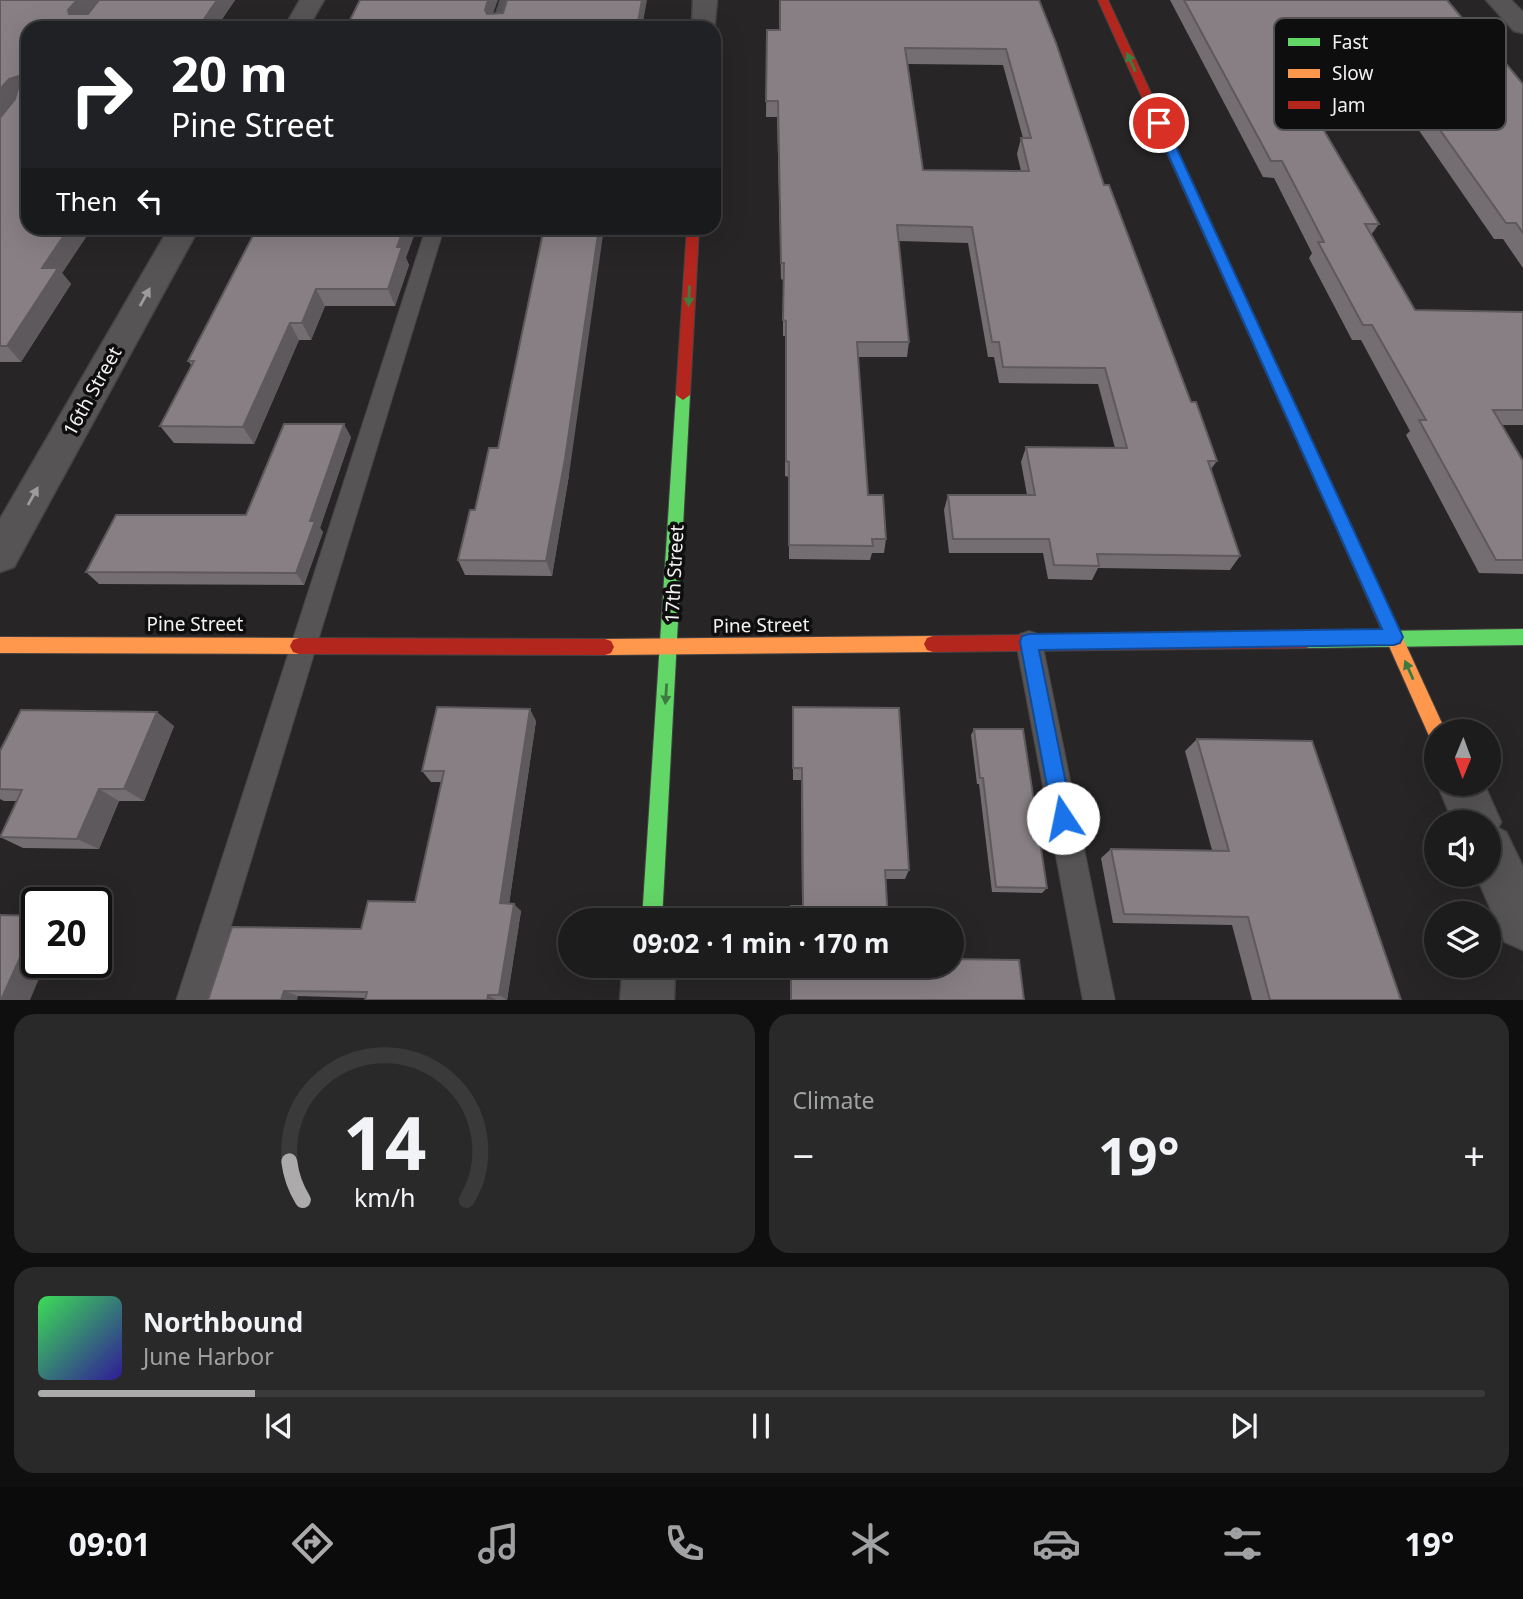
<!DOCTYPE html>
<meta charset="utf-8">
<style>
body{margin:0;font-family:"Noto Sans",sans-serif;background:#2a2929;color:#f1f3f6;height:100vh;display:flex;flex-direction:column;font-size:26px;white-space:nowrap}
*{box-sizing:border-box;margin:0}
p{font-size:23px;color:#a0a1a3}
.icon{flex:none;width:38px;height:38px;fill:none;stroke:currentColor;stroke-width:2;stroke-linecap:round;stroke-linejoin:round}
.map{position:relative;height:1000px;overflow:hidden}
.details{display:flex;flex-direction:column;gap:14px;padding:14px;background:#100f0f;flex:1}
.details>*{flex:none}
.guide{position:absolute;left:21px;top:21px;width:700px;height:214px;border-radius:21px;box-shadow:0 7px 28px #0002,0 0 0 2px #3b3a3b;background:#202124;color:#fff;overflow:hidden}
.needle{width:46px;rotate:181deg}
.controls{position:absolute;left:1424px;top:719px;display:grid;gap:14px}
.controls a{display:grid;place-items:center;width:77px;height:77px;border-radius:50%;background:#1d1c1c;box-shadow:0 7px 28px #0002,0 0 0 2px #3b3a3b;font-size:35px}
.speed{position:absolute;left:21px;top:887px;display:flex;gap:14px;font-size:35px;font-weight:700;text-align:center}
.speed>*{display:grid;place-content:center;width:91px;height:91px;border-radius:50%;background:#1d1c1c;box-shadow:0 7px 28px #0002,0 0 0 2px #3b3a3b;line-height:1}
.speed .limit{border:4px solid #111;border-radius:10px;background:#fff;color:#111}
.pin{position:absolute;display:grid;place-items:center;width:60px;height:60px;color:#fff;margin:-30px;border:4px solid #fff;border-radius:50%;box-shadow:0 2px 7px #0007}
.me{position:absolute;width:77px;margin:-38px;rotate:349deg;stroke-linejoin:round;filter:drop-shadow(0 0 5px #0008)}
.turn{display:flex;align-items:center;gap:24px;height:147px;padding:0 35px;font-size:32px}
.turn .icon{width:91px;height:91px;stroke-width:2.5}
.turn b{display:block;font-size:49px;line-height:60px}
.then{display:flex;align-items:center;height:66px;padding:0 35px;background:#0003;gap:14px;font-size:26px}
.big{font-size:52px;font-weight:700;line-height:1.1}
.details .card{flex:1;display:flex;flex-direction:column;justify-content:center;gap:10px;min-width:0;padding:0 24px;border-radius:21px;background:#2a2929}
.details .dial{align-items:center;gap:0}
.dial svg{height:182px;overflow:visible;fill:none;stroke:#3b3a3b;stroke-width:7;stroke-linecap:round;text-anchor:middle}
.dial text{fill:#f1f3f6;stroke:none}
.song{display:flex;align-items:center;gap:21px}
.cover{width:84px;height:84px;border-radius:10px;background:linear-gradient(135deg,hsl(130 70% 55%),hsl(250 70% 35%))}
.played{height:7px;border-radius:4px;background:linear-gradient(90deg,#acaaab 15%,#3b3a3b 15%)}
.keys{display:flex;justify-content:space-around;direction:ltr}
.heat{display:flex;justify-content:space-between;align-items:center;font-size:38px;direction:ltr}
.details .tiles{flex:1;display:grid;gap:14px;grid-template-columns:1fr 1fr}
.card:last-child{grid-column:span 2}
.trip{position:absolute;left:558px;top:908px;width:406px;height:70px;border-radius:35px;background:#1d1c1c;box-shadow:0 7px 28px #0002,0 0 0 2px #3b3a3b;font-weight:700;line-height:70px;text-align:center}
.tab-bar{display:flex;height:112px;justify-content:space-around;align-items:center;background:#0c0b0b;color:#a0a1a3}
.tab-bar .icon{width:49px;height:49px}
.tab-bar .on{color:#acaaab}
.tab-bar b{font-size:32px;color:#f1f3f6}
.map>svg:first-child{display:block}
.lines{fill:none;stroke-linecap:round;stroke-linejoin:round}
.lane-casing{stroke:#454344;stroke-width:2}
.street-casing{stroke:#454344;stroke-width:3}
.fast-casing{stroke:#454344;stroke-width:2}
.slow-casing{stroke:#454344;stroke-width:2}
.jam-casing{stroke:#454344;stroke-width:2}
.lane{fill:#565455;fill-rule:evenodd}
.street{fill:#565455;fill-rule:evenodd}
.fast{fill:#63d668;fill-rule:evenodd}
.slow{fill:#ff974d;fill-rule:evenodd}
.jam{fill:#b3261e;fill-rule:evenodd}
.wall{fill:#746d72;fill-rule:evenodd}
.shaded-wall{fill:#5e595c}
.building{fill:#877f84;stroke:#5e595c;stroke-width:2;fill-rule:evenodd}
.oneway{fill:#3d7c40}
.oneway2{fill:#9d9b9c}
.route{fill:#1a73e8;stroke:#114b97;stroke-width:2}
.labels{text-anchor:middle;stroke-width:7;stroke-linejoin:round;paint-order:stroke}
.street-label{font-size:19px;fill:#f3f1f2;stroke:#0f0e0f}
.key{fill:#0f0e0f;stroke:#535253;stroke-width:2}
.key-label{font-size:19px;fill:#f3f1f2}
</style>
<div class="map">
<svg width="1523" height="1001" viewBox="0 0 1523 1001">
<rect width="100%" height="100%" fill="#272526"/>
<g class="lines">
<!-- lane casing -->
<g class="lane-casing">
<g id="lane">
<polygon points="500,0 514,0 505,28 491,28"/>
<polygon points="426,228 444,228 208,1001 176,1001"/>
<polygon points="1029,631 1038,634 1042,642 1115,1001 1083,1001 1016,642 1020,634"/>
</g>
</g>
<!-- street casing -->
<g class="street-casing">
<g id="street">
<polygon points="300,0 324,0 308,28 284,28"/>
<polygon points="693,0 717,0 714,31 714,28 692,28"/>
<polygon points="1486,0 1511,0 1523,12 1523,33 1514,31"/>
<polygon points="169,228 199,228 14,567 0,572 0,519"/>
<polygon points="1437,783 1484,784 1501,822 1498,828 1506,832 1523,867 1523,950 1505,942 1476,875 1489,875 1489,822 1453,822"/>
<polygon points="623,966 675,966 674,1001 620,1001"/>
</g>
</g>
<!-- fast casing -->
<g class="fast-casing">
<g id="fast">
<polygon points="683,390 690,395 662,920 642,920 676,395"/>
<polygon points="1523,629 1523,645 1306,648 1300,646 1297,640 1300,634 1306,632"/>
</g>
</g>
<!-- slow casing -->
<g class="slow-casing">
<g id="slow">
<polygon points="1347,527 1353,529 1355,534 1446,732 1437,732 1437,741 1430,738 1339,534 1341,529"/>
<polygon points="933,636 939,638 942,644 939,650 933,652 605,655 599,653 596,647 599,641 605,639"/>
<polygon points="0,637 299,638 305,640 308,646 305,652 299,654 0,653"/>
</g>
</g>
<!-- jam casing -->
<g class="jam-casing">
<g id="jam">
<polygon points="1098,0 1108,0 1355,534 1353,539 1341,539 1339,534"/>
<polygon points="687,228 699,228 690,395 683,400 676,395"/>
<polygon points="1306,632 1312,634 1315,640 1312,646 1306,648 933,652 927,650 924,644 927,638 933,636"/>
<polygon points="299,638 605,639 611,641 614,647 611,653 605,655 299,654 293,652 290,646 293,640"/>
</g>
</g>
<!-- lane -->
<use href="#lane" class="lane"/>
<!-- street -->
<use href="#street" class="street"/>
<!-- fast -->
<use href="#fast" class="fast"/>
<!-- slow -->
<use href="#slow" class="slow"/>
<!-- jam -->
<use href="#jam" class="jam"/>
</g>
<!-- wall -->
<g class="wall">
<polygon points="0,0 235,0 216,28 28,28 28,228 92,228 62,273 71,284 21,362 0,362"/>
<path d="M1039 0 1104 185 1191 402 1217 461 1211 469 1240 556 1230 570 1098 568 1092 580 1048 579 1043 553H949L944 510 948 495H1027L1021 462 1026 447 1115 448 1098 384 999 383 994 357H988L968 243 899 241 909 342 907 357H858L868 495 886 539 884 553H872L870 560 789 559V477L785 476 786 336H783V280L781 279 777 117H766L767 30H780ZM908 64 1003 65 1023 138H1021L1017 154 1021 171 923 170Z"/>
<polygon points="1170,0 1447,0 1462,18 1523,84 1523,268 1503,239 1494,239 1418,129 1322,128 1379,224 1371,235 1415,310 1523,312 1523,425 1502,425 1523,461 1523,574 1479,573 1406,435 1410,431 1361,340 1352,340 1309,258 1312,253 1274,178 1263,177"/>
<polygon points="257,228 406,258 409,265 395,306 325,306 311,340 299,340 254,444 174,443 160,426 192,366 188,361"/>
<polygon points="351,437 320,528 323,532 304,585 99,584 86,572 246,515"/>
<polygon points="498,448 569,475 552,576 465,575 458,560 475,510"/>
<polygon points="793,707 909,870 905,879 885,879 888,920 790,920 791,906 802,906 801,780 793,780"/>
<polygon points="536,721 509,904 521,911 507,1000 365,1000 366,998 298,996 208,1000 361,929 415,902 442,782 431,782 422,771"/>
<polygon points="174,726 144,801 119,801 99,849 23,848 0,837 17,801 4,801 0,799 0,751"/>
<polygon points="974,729 1047,888 1042,893 992,892 979,784 977,784 971,735"/>
<polygon points="1197,739 1401,1000 1252,1000 1232,925 1113,923 1101,858 1111,849 1212,850 1185,751"/>
</g>
<!-- shaded-wall -->
<g class="shaded-wall">
<polygon points="77,0 100,0 78,26 69,14 68,10"/>
<polygon points="217,0 235,0 216,28 198,28"/>
<polygon points="488,0 498,0 488,27 485,10"/>
<polygon points="642,0 647,0 642,28 637,28"/>
<polygon points="18,76 28,91 0,120 0,89 9,79"/>
<polygon points="69,228 92,228 62,273 71,284 21,362 7,346 42,268"/>
<polygon points="404,228 417,228 406,258 409,265 395,306 388,289 397,247"/>
<polygon points="599,228 604,228 569,475 552,576 546,561"/>
<polygon points="316,289 325,306 311,340 302,323"/>
<polygon points="290,323 299,340 254,444 243,427"/>
<polygon points="344,424 351,437 320,528 323,532 304,585 296,573 310,521"/>
<polygon points="530,709 536,721 508,911 500,903"/>
<polygon points="157,712 174,726 144,801 124,789"/>
<polygon points="99,789 119,801 99,849 77,839"/>
<polygon points="514,904 521,911 507,1000 499,995"/>
<polygon points="37,920 37,962 46,962 30,1000 1,1000"/>
<polygon points="284,991 298,996 297,1000 281,1000"/>
<polygon points="488,995 496,1000 487,1000"/>
</g>
<!-- building -->
<g class="building">
<polygon points="0,0 77,0 68,10 69,14 88,14 99,0 217,0 198,28 28,28 28,228 69,228 42,268 58,268 7,346 0,346 0,118 15,99 19,85 18,76 9,79 0,89"/>
<polygon points="360,0 488,0 485,10 487,14 503,13 507,0 642,0 637,28 346,28"/>
<path d="M780 0H1039L1056 43 1104 185H1109L1191 402H1196L1217 461H1208L1240 556 1097 554 1099 566 1054 565 1049 539H953L948 495H1035L1026 447 1127 448 1105 368 1003 367 999 342H992L972 227 897 225 909 342H857L868 495H883L886 539H872L873 546 789 545V462L786 461V321L783 320 784 263H781L778 101H766L767 30H780ZM905 48 1006 49 1031 138H1021L1029 171 923 170Z"/>
<polygon points="1184,0 1447,0 1462,18 1497,53 1523,84 1523,233 1516,223 1506,223 1428,113 1313,112 1379,224 1365,224 1415,310 1523,312 1523,410 1493,410 1523,461 1523,560 1496,560 1419,420 1426,420 1372,325 1363,325 1318,242 1324,242 1282,161 1271,161"/>
<polygon points="257,228 404,228 397,247 402,247 388,289 316,289 302,323 290,323 243,427 160,426 194,361 188,361"/>
<polygon points="544,228 599,228 565,459 546,561 458,560 470,510 475,510 489,448 498,448"/>
<polygon points="284,424 344,424 310,521 315,521 296,573 86,572 116,515 246,515"/>
<polygon points="437,707 530,709 500,903 514,904 499,995 488,995 487,1000 365,1000 367,992 284,991 281,1000 208,1000 232,927 361,929 368,901 415,902 444,771 422,771"/>
<polygon points="793,707 899,708 909,870 885,870 888,920 791,920 791,906 803,906 802,768 793,768"/>
<polygon points="21,710 157,712 124,789 99,789 77,839 0,837 22,790 0,789 0,751"/>
<polygon points="974,729 1023,729 1047,888 996,887 983,778 980,778"/>
<polygon points="1197,739 1312,741 1401,1000 1270,1000 1248,917 1124,914 1111,849 1229,851"/>
<polygon points="0,915 37,916 37,920 1,1000 0,1000"/>
<polygon points="952,959 1019,960 1024,1000 791,1000 791,966 952,966"/>
</g>
<!-- one-way arrows -->
<defs><path id="oneway-solid" d="M-6-.8H1V-3.2L6.5 0L1 3.2V.8H-6Z" transform="scale(1.75)"/></defs>
<g class="oneway">
<use href="#oneway-solid" transform="translate(1131 62) rotate(-115)"/>
<use href="#oneway-solid" transform="translate(689 296) rotate(93)"/>
<use href="#oneway-solid" transform="translate(1409 670) rotate(-114)"/>
<use href="#oneway-solid" transform="translate(666 694) rotate(94)"/>
</g>
<g class="oneway2">
<use href="#oneway-solid" transform="translate(145 297) rotate(-61)"/>
<use href="#oneway-solid" transform="translate(33 496) rotate(-61)"/>
</g>
<!-- route -->
<polygon class="route" points="1159,119 1165,123 1403,637 1400,643 1394,645 1039,650 1073,818 1070,825 1063,828 1056,825 1053,818 1020,642 1022,636 1029,634 1382,629 1154,123"/>
<g class="labels">
<!-- street labels -->
<g class="street-label">
<text transform="translate(92 391) rotate(-61)" y="7">16th Street</text>
<text transform="translate(674 574) rotate(-87)" y="7">17th Street</text>
<text x="195" y="631">Pine Street</text>
<text transform="translate(761 625) rotate(-1)" y="7">Pine Street</text>
</g>
</g>
<!-- legend -->
<rect x="1274" y="18" width="232" height="112" rx="10" class="key"/>
<rect x="1288" y="38" width="32" height="8" fill="#63d668"/>
<rect x="1288" y="69" width="32" height="9" fill="#ff974d"/>
<rect x="1288" y="101" width="32" height="8" fill="#b3261e"/>
<g class="key-label">
<text x="1332" y="49">Fast</text>
<text x="1332" y="80">Slow</text>
<text x="1332" y="112">Jam</text>
</g>
</svg>
<div class="controls">
<a><svg class="needle" viewBox="-14 -14 28 28"><path d="M0-13l5 13h-10z" fill="#e53935"/><path d="M0 13l5-13h-10z" fill="#a0a1a3"/></svg></a>
<a><svg class="icon" aria-label="sound" viewBox="0 0 24 24"><path d="M4 9h4l5-4v14l-5-4H4zM17 9q2 3 0 6"/></svg></a>
<a><svg class="icon" aria-label="layers" viewBox="0 0 24 24"><path d="M12 4l9 5-9 5-9-5zM3 14l9 5 9-5"/></svg></a>
</div>
<div class="speed"><div class="limit">20</div></div>
<div class="pin" style="left:1159px;top:123px;background:#d93025"><svg class="icon" aria-label="arrive" viewBox="0 0 24 24"><path d="M6 21V4h12l-3 4 3 4H6"/></svg></div>
<svg class="me" style="left:1063px;top:818px" viewBox="-20 -20 40 40"><circle r="19" fill="#fff"/><path d="M0-13L10 11 0 6-10 11z" fill="#1a73e8"/></svg>
<div class="trip">09:02 · 1 min · 170 m</div>
<div class="guide">
<div class="turn"><svg class="icon" aria-label="right" viewBox="0 0 24 24"><path d="M7 20v-9h11M14 6l5 5-5 5"/></svg><div><b>20 m</b>Pine Street</div></div>
<div class="then">Then<svg class="icon" aria-label="left" viewBox="0 0 24 24"><path d="M17 20v-9H6M10 6l-5 5 5 5"/></svg></div>
</div>
</div>
<section class="details">
<div class="tiles">
<div class="card dial"><svg viewBox="0 0 100 80">
<path d="M14 69A42 42 0 1 1 86 69"/>
<path d="M14 69A42 42 0 0 1 8 52" stroke="#acaaab"/>
<text x="50" y="56" font-size="32" font-weight="700">14</text>
<text x="50" y="72" font-size="11">km/h</text>
</svg></div>
<div class="card"><p>Climate</p>
<div class="heat"><a>−</a><b class="big">19°</b><a>+</a></div>
</div>
<div class="card">
<div class="song"><i class="cover"></i><div><b>Northbound</b><p>June Harbor</p></div></div>
<div class="played"></div>
<div class="keys"><svg class="icon" aria-label="previous" viewBox="0 0 24 24"><path d="M18 5L8 12l10 7zM5 5v14"/></svg><svg class="icon" aria-label="pause" viewBox="0 0 24 24"><path d="M8 5v14M16 5v14"/></svg><svg class="icon" aria-label="next" viewBox="0 0 24 24"><path d="M6 5l10 7-10 7zM19 5v14"/></svg></div>
</div>
</div>
</section>
<nav class="tab-bar">
<b>09:01</b>
<svg class="icon on" aria-label="directions" viewBox="0 0 24 24"><path d="M12 3l9 9-9 9-9-9zM9 14v-3h6M13 9l2 2-2 2"/></svg>
<svg class="icon" aria-label="music" viewBox="0 0 24 24"><path d="M9 18V5l10-2v13"/><circle cx="6" cy="18" r="3"/><circle cx="16" cy="16" r="3"/></svg>
<svg class="icon" aria-label="phone" viewBox="0 0 24 24"><path d="M5 4h4l2 5-3 2q2 4 5 5l2-3 5 2v4C11 20 4 13 5 4z"/></svg>
<svg class="icon" aria-label="climate" viewBox="0 0 24 24"><path d="M12 3v18M4 7l16 10M4 17L20 7"/></svg>
<svg class="icon" aria-label="car" viewBox="0 0 24 24"><path d="M5 17H2v-5l4-1 3-4h7l3 4 3 1v5h-3M9 17h6M6 11h13"/><circle cx="7" cy="17" r="2"/><circle cx="17" cy="17" r="2"/></svg>
<svg class="icon" aria-label="filters" viewBox="0 0 24 24"><path d="M4 7h16M4 17h16"/><circle cx="9" cy="7" r="2"/><circle cx="15" cy="17" r="2"/></svg>
<b>19°</b>
</nav>
